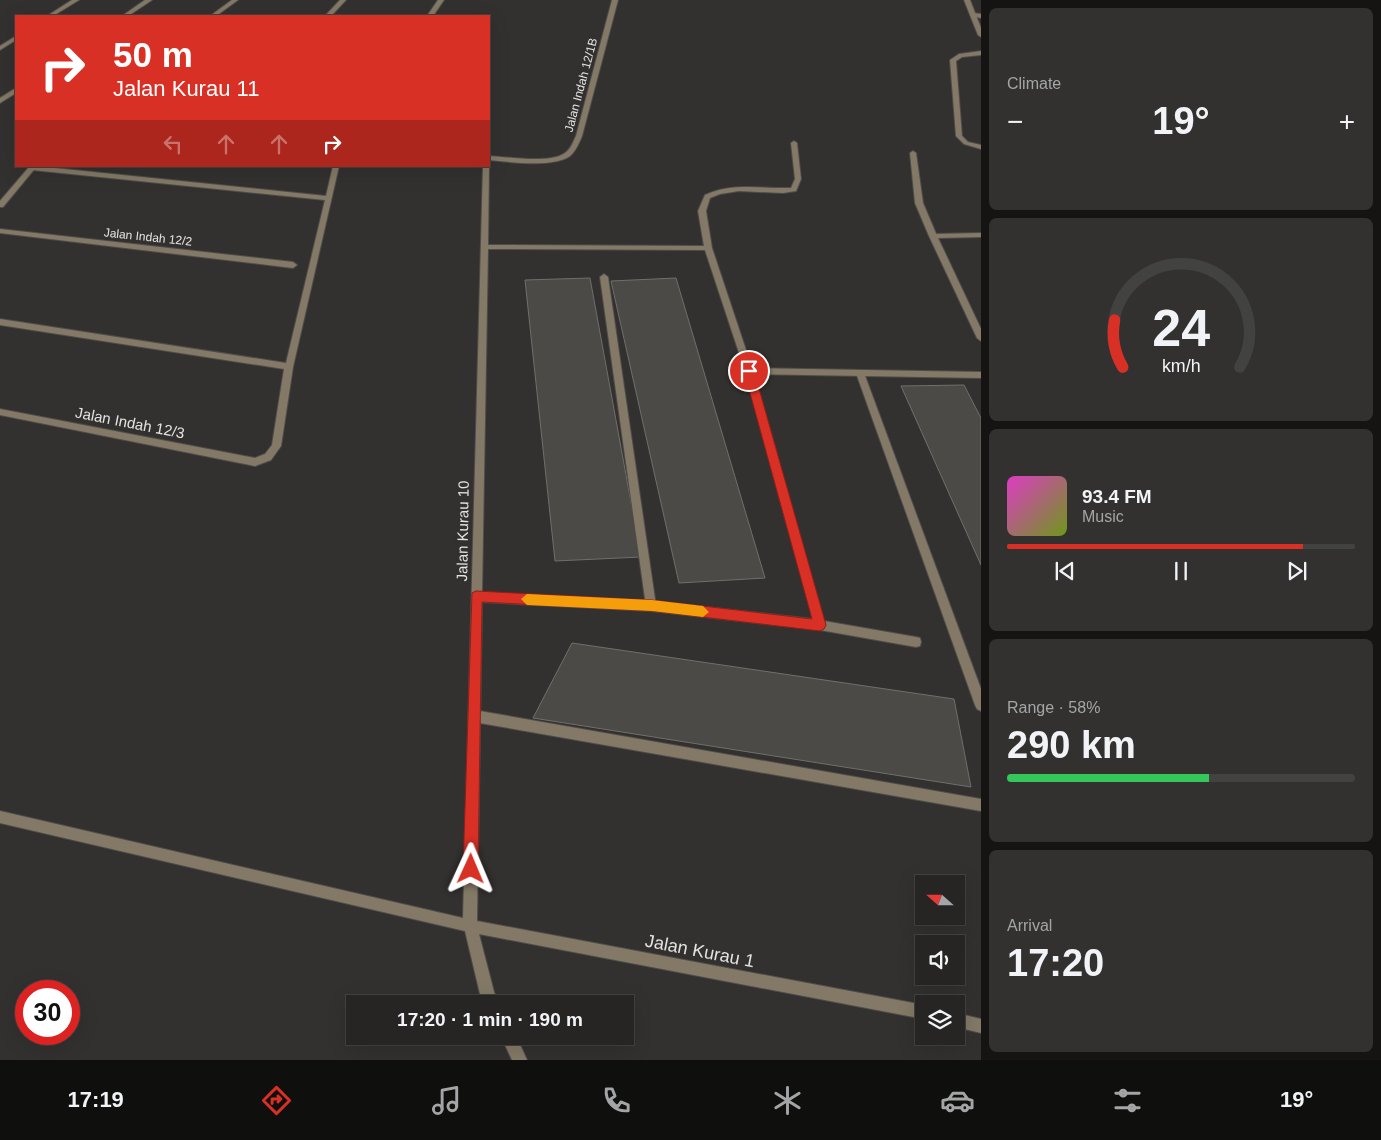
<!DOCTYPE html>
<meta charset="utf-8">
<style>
body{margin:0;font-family:Helvetica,sans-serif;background:#323130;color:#f1f3f6;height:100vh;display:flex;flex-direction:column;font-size:19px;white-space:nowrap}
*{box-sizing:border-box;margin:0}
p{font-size:16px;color:#a4a5a6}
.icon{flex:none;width:28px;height:28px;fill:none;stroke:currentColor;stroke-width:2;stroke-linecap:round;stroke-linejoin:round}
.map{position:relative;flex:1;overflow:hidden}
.panel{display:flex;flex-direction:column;gap:8px;padding:8px;background:#151413;width:400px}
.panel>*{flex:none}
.hud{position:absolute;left:15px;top:15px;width:475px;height:152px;border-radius:0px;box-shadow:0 5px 20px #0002,0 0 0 1px #424241;background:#d93025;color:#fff;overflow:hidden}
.needle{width:32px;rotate:291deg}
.tools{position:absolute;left:915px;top:875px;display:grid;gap:10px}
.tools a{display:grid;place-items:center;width:50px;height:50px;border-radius:0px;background:#262523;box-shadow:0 5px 20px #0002,0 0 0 1px #424241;font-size:25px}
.speed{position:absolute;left:15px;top:980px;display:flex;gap:10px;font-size:25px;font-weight:700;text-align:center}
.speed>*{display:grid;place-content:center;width:65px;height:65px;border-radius:50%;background:#262523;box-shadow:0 5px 20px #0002,0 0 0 1px #424241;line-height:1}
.speed .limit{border:8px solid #d22;background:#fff;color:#111}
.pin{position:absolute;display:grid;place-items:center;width:42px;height:42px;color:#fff;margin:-21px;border:2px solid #fff;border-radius:50%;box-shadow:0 1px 5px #0007}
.me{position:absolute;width:55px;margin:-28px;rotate:1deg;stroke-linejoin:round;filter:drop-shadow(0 0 4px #0008)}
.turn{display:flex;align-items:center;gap:18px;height:105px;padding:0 15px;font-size:22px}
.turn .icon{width:65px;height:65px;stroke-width:2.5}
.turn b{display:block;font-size:35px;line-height:42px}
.lanes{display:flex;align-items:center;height:48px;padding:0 15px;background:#0003;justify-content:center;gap:25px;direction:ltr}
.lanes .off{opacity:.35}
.big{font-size:38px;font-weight:800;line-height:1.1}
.panel .tile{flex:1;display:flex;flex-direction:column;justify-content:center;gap:8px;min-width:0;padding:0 18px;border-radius:8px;background:#323130}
.panel .dial{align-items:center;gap:0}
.dial svg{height:130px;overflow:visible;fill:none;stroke:#424241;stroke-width:7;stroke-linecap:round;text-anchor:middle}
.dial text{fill:#f1f3f6;stroke:none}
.song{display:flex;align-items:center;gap:15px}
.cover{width:60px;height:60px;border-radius:8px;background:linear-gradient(135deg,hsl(310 70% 55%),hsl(80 70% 35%))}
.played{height:5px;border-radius:2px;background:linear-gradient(90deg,#d93025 85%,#424241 85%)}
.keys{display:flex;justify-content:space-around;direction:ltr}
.heat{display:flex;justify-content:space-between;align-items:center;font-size:28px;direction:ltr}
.charge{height:8px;border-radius:4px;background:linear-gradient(90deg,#34c759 58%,#424241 0)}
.trip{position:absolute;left:346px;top:995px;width:288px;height:50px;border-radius:0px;background:#262523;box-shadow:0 5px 20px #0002,0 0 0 1px #424241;font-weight:800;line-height:50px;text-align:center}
.menu{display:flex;height:80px;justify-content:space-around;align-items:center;background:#0f0f0e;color:#a4a5a6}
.menu .icon{width:35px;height:35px}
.menu .active{color:#d93025}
.menu b{font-size:22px;color:#f1f3f6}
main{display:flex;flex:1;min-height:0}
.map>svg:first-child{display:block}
.building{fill:#4b4a47;stroke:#706f6c}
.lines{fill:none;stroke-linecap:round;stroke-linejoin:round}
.service-casing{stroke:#4f4d4b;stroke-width:2}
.minor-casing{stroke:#4f4d4b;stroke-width:2}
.service{fill:#837966;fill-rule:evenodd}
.minor{fill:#837966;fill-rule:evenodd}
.route{fill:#d93025;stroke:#8d1f18}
.slow{fill:#f59e0b}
.labels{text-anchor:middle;stroke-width:5;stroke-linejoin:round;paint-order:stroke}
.far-street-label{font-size:12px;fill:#e4e3e1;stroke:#33312f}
.street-label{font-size:15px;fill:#e4e3e1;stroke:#33312f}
.near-street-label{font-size:18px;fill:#e4e3e1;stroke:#33312f}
</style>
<main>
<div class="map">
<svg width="981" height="1060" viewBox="0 0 981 1060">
<rect width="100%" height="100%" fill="#33312f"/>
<!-- building -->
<g class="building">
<polygon points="590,278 641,557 555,561 525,280"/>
<polygon points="676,278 765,578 679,583 611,281"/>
<polygon points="964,385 981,418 981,565 901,386"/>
<polygon points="572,643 954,699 971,787 533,718"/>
</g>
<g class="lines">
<!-- service casing -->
<g class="service-casing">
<g id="service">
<polygon points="145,0 152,0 128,16 122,16"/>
<polygon points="340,0 346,0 331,16 325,16"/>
<polygon points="973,13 981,14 981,18 971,16 970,15"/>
<polygon points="16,88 16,93 0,103 0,98"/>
<polygon points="913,151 916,153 923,203 937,236 933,238 929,236 915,203 910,153"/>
<polygon points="35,166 326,196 333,166 339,166 293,367 281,446 271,460 255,466 250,462 252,459 265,454 272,445 284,369 0,325 0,319 286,363 325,200 32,170 29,168"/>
<polygon points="604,274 608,277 656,606 655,609 651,611 647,609 646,606 600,277"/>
<polygon points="860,370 864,373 981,689 981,711 977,709 975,705 856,373"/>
<polygon points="474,710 981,799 981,811 474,722 470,720 468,716 470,712"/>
</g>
</g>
<!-- minor casing -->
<g class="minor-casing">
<g id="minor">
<polygon points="72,0 79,0 53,16 47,16"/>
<polygon points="232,0 238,0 216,16 210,16"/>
<polygon points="438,0 444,0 433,16 427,16"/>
<path d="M612 0H618L582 136C579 143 576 151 570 156 553 168 509 162 489 160V156C508 157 550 164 565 153 571 149 573 142 576 136Z"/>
<polygon points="964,0 970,0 981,28 981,37 978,35"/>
<polygon points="16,36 16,40 0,50 0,46"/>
<polygon points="981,51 981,55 962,57 956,61 962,136 968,142 981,145 981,149 964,144 956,136 950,60 959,54"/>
<path d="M794 141 797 143 801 179 796 191 783 193 739 191 720 194 710 198 706 211 712 248 752 368 981 372V378L754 374 824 621 916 637 920 638 921 642 920 646 916 647 820 630 651 611 482 602 477 921 924 1005V1019L479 934 494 992 499 1004H484L480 994 465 931 0 823V811L463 918 483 166H489L488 245 704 246 698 211 705 195C733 182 761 189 791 188L795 179 791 143ZM488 249 705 250 745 371 813 619 651 601 482 593Z"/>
<polygon points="30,166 37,166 3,207 0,207 0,201"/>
<polygon points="0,229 293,262 297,265 293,268 0,233"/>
<polygon points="981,233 981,237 938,238 981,329 981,341 977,338 929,236 933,234"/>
<polygon points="0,409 255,458 260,462 255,466 0,415"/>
<polygon points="956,1013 981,1019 981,1033 956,1027"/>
<polygon points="501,1036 516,1036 527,1060 512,1060"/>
</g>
</g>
<!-- service -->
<use href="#service" class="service"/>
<!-- minor -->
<use href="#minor" class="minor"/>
</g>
<!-- route -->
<polygon class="route" points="749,368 754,371 826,625 824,629 820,631 652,611 482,602 478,869 476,874 471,876 466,874 463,869 472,593 476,591 652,600 812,619 744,371"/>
<!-- slow -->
<polygon class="slow" points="527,594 652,600 703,606 709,612 703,617 652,611 527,605 521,599"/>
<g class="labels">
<!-- far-street labels -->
<g class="far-street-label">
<text transform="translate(581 85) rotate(-75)" y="4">Jalan Indah 12/1B</text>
<text transform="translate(148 237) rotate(6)" y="4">Jalan Indah 12/2</text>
</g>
<!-- street labels -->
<g class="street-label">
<text transform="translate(130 423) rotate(11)" y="5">Jalan Indah 12/3</text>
<text transform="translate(463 531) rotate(-89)" y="5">Jalan Kurau 10</text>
</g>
<!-- near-street labels -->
<g class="near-street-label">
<text transform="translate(700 951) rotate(11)" y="6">Jalan Kurau 1</text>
</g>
</g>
</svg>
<div class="tools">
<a><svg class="needle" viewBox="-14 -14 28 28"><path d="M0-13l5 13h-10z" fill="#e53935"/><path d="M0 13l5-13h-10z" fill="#a4a5a6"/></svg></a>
<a><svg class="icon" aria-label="sound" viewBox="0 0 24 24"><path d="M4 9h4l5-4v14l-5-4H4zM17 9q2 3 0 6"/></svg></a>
<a><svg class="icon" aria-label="layers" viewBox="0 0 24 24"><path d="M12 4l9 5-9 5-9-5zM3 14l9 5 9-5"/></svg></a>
</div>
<div class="speed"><div class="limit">30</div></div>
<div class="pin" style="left:749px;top:371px;background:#d93025"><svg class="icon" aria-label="arrive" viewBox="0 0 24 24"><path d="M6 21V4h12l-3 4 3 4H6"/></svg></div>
<svg class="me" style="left:471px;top:869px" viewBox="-20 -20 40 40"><path d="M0-17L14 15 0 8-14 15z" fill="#d93025" stroke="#fff" stroke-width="4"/></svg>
<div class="trip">17:20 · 1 min · 190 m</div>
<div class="hud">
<div class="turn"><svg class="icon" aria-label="right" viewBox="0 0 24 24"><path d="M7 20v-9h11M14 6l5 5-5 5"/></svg><div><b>50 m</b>Jalan Kurau 11</div></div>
<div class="lanes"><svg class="icon off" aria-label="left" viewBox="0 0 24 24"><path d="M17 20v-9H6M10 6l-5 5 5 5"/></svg><svg class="icon off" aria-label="ahead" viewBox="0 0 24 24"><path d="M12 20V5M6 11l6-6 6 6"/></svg><svg class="icon off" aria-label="ahead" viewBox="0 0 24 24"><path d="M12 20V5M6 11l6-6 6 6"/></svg><svg class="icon" aria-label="right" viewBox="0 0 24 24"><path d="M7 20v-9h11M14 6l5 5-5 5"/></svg></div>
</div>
</div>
<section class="panel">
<div class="tile"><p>Climate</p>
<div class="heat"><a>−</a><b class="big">19°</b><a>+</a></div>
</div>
<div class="tile dial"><svg viewBox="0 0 100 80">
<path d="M14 69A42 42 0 1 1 86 69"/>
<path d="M14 69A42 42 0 0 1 9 40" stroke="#d93025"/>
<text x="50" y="56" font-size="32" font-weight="700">24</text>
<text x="50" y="72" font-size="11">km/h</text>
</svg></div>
<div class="tile">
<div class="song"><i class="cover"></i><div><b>93.4 FM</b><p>Music</p></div></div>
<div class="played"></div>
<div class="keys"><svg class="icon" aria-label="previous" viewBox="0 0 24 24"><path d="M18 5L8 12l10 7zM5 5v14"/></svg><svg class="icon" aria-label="pause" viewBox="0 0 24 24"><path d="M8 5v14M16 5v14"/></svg><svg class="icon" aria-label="next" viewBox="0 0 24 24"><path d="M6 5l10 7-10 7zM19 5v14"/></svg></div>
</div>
<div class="tile"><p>Range · 58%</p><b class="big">290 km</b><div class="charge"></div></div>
<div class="tile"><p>Arrival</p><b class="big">17:20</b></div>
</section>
</main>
<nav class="menu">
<b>17:19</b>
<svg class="icon active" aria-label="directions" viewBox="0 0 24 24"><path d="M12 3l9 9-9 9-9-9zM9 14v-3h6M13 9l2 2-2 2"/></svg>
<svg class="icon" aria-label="music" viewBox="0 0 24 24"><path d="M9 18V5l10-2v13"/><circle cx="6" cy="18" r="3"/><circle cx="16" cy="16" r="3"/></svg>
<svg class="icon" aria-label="phone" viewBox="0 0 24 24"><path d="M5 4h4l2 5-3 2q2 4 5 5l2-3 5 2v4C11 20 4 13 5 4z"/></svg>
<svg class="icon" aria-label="climate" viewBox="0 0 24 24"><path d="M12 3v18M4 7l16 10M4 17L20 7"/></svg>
<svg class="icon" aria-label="car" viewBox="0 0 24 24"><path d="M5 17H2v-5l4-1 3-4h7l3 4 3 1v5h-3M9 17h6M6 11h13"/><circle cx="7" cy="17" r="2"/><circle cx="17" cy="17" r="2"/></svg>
<svg class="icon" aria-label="filters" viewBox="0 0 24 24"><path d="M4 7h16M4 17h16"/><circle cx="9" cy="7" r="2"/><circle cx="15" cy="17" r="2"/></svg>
<b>19°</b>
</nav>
